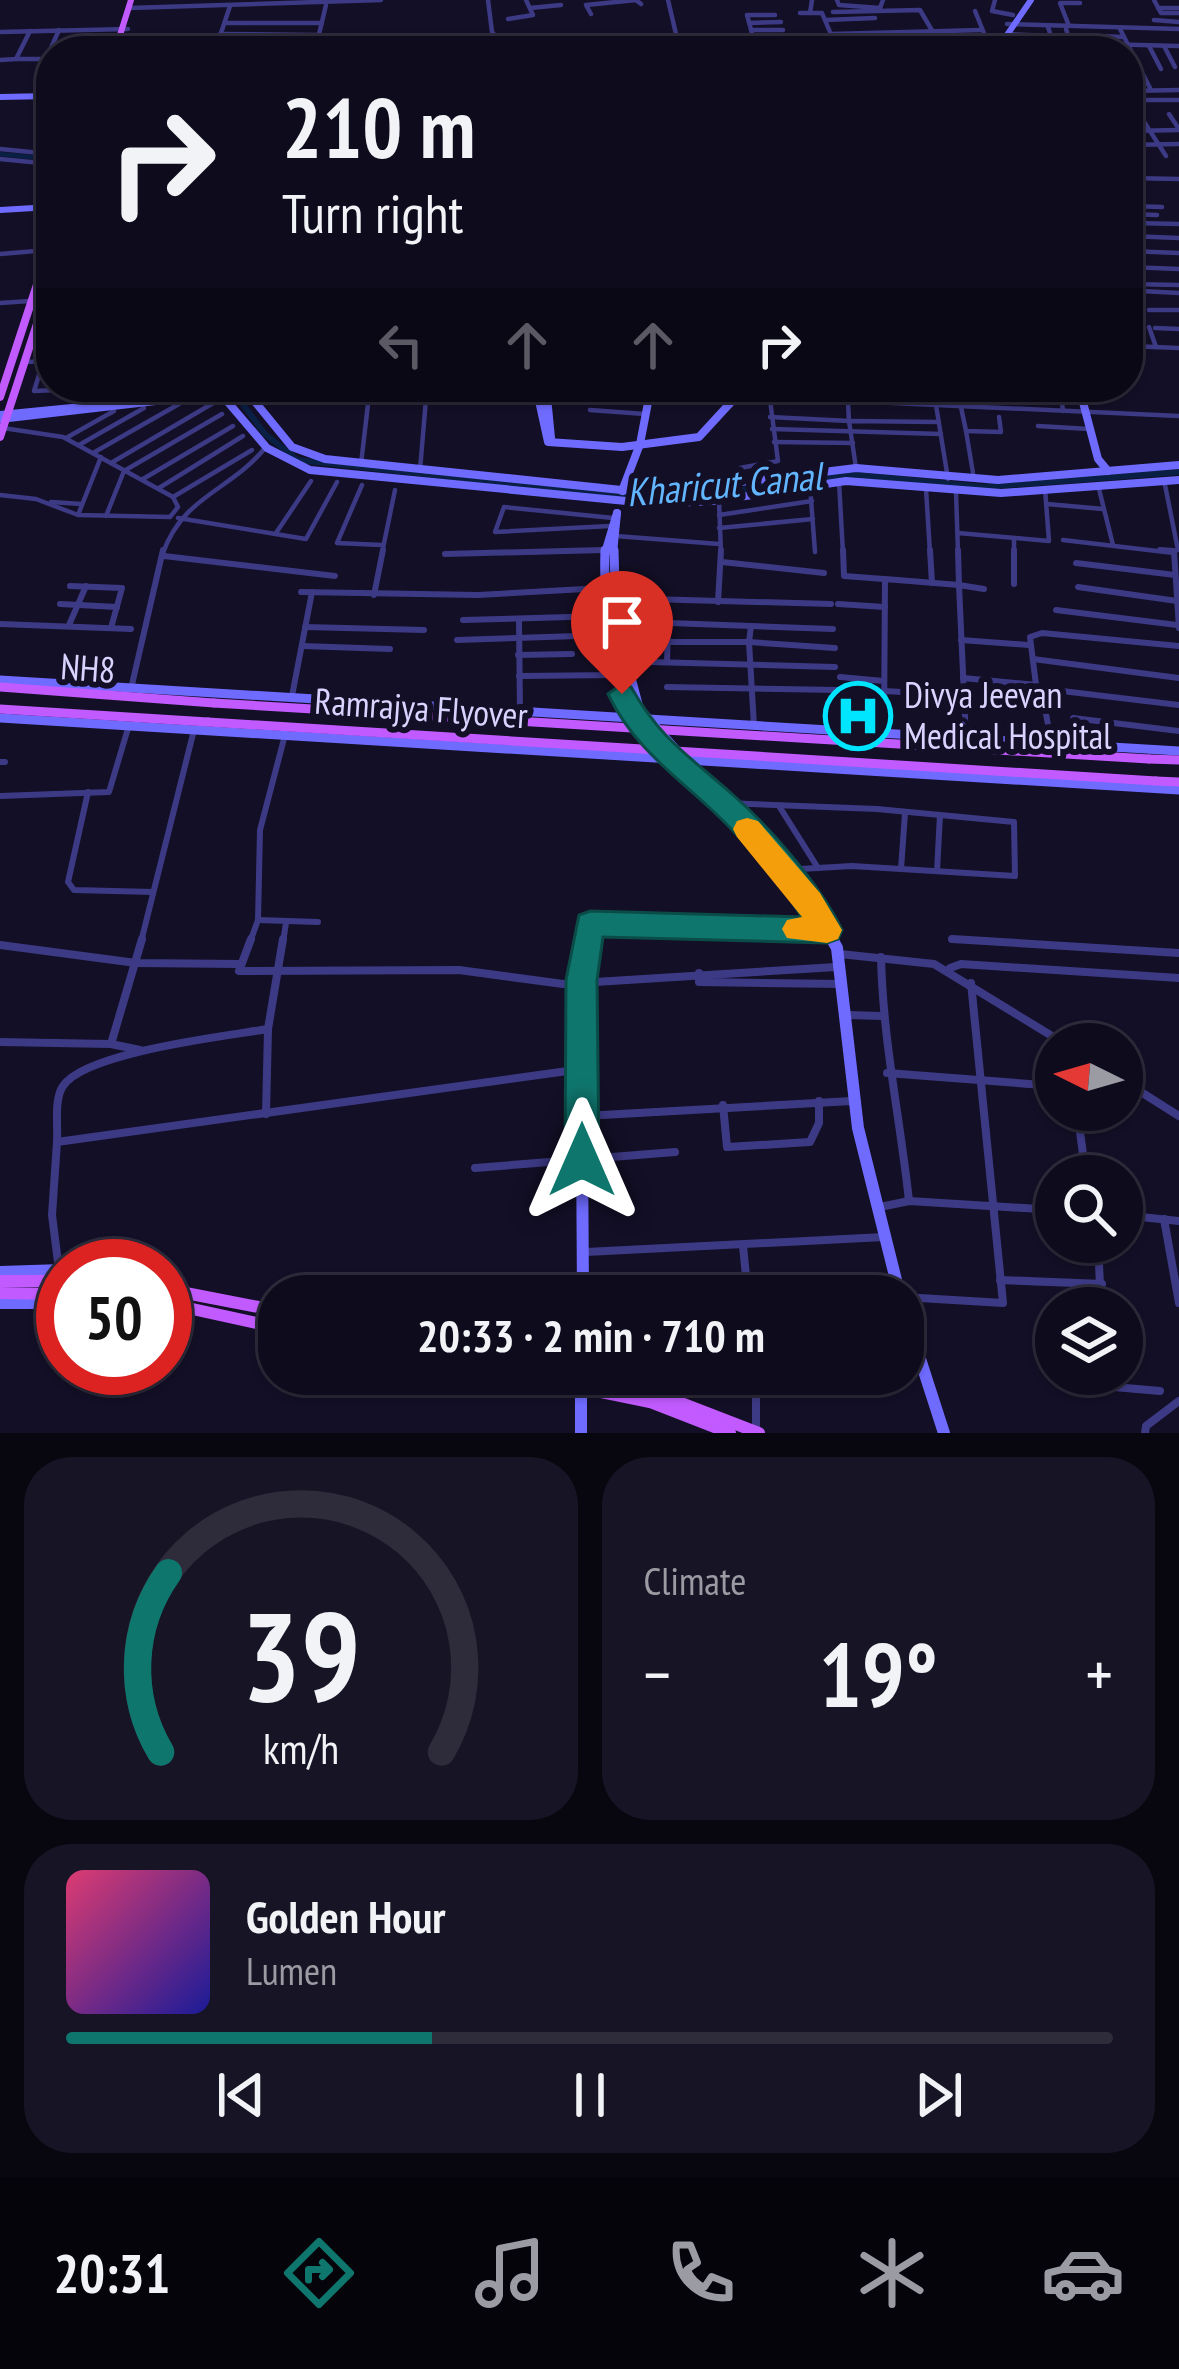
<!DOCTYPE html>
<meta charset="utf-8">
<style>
body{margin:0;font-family:"PT Sans Narrow",sans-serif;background:#171425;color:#f1f3f6;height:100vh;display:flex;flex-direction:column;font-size:45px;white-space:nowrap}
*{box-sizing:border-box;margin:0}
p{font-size:39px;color:#9b9ba3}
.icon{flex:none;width:66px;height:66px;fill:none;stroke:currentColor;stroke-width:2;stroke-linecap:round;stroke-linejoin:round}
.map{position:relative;height:1433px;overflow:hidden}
.details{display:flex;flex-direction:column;gap:24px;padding:24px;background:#08060f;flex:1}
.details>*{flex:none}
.banner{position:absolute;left:36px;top:36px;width:1107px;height:366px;border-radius:48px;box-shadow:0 3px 9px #0004,0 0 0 3px #2e2b3b;background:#0e0b1c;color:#f1f3f6;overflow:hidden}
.needle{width:78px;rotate:275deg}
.fabs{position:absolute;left:1035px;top:1023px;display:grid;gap:24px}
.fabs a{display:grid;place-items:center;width:108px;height:108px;border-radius:50%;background:#0e0b1c;box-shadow:0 3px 9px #0004,0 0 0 3px #2e2b3b;font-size:60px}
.speed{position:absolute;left:36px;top:1239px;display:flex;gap:24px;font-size:60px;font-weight:700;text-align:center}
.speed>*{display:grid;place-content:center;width:156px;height:156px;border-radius:50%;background:#0e0b1c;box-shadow:0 3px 9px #0004,0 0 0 3px #2e2b3b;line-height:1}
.speed .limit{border:18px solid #d22;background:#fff;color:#111}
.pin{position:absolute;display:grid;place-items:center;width:102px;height:102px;color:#fff;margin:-123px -51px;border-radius:50% 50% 50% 0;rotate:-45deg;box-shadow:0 0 12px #0007}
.pin .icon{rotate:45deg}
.me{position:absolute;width:132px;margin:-66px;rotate:0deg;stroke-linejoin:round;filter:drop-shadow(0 0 9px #0008)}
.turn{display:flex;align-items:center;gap:42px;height:252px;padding:0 48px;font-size:54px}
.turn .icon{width:156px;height:156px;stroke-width:2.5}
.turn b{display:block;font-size:84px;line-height:102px}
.lanes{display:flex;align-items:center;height:114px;padding:0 48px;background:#0003;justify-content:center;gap:60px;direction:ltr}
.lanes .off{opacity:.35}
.big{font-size:90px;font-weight:800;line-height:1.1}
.details .card{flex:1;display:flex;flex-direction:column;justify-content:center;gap:18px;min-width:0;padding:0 42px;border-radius:48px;background:#171425}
.details .dial{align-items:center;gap:0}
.dial svg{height:312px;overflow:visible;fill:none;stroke:#2e2b3b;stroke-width:7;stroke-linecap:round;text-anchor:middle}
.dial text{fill:#f1f3f6;stroke:none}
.song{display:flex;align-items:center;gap:36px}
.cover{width:144px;height:144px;border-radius:18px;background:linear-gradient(135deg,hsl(340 70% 55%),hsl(240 70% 35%))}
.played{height:12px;border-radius:6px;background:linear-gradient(90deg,#0f766e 35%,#2e2b3b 35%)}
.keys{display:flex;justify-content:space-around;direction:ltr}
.heat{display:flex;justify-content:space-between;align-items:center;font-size:66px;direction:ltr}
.details .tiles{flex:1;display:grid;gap:24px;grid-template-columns:1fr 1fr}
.card:last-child{grid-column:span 2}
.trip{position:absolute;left:258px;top:1275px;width:666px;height:120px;border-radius:48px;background:#0e0b1c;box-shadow:0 3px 9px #0004,0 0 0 3px #2e2b3b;font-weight:800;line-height:120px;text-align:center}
.menu{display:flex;height:192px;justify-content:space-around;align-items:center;background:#06040b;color:#9b9ba3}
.menu .icon{width:84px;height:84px}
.menu .active{color:#0f766e}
.menu b{font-size:54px;color:#f1f3f6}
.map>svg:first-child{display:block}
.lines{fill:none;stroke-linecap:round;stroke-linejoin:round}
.canal-far1{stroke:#0a1f44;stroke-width:4.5}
.canal{stroke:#0a1f44;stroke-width:6}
.street-far2{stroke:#3d3a85;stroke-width:4.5}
.street-far1{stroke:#3d3a85;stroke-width:6}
.street{stroke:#3d3a85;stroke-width:8}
.secondary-far3{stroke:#6f6bff;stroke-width:6}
.secondary-far2{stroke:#6f6bff;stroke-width:8}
.secondary-far1{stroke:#6f6bff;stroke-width:9}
.secondary{stroke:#6f6bff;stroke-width:12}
.primary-far3{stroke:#c25bff;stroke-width:6}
.primary-far2{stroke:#c25bff;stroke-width:8}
.primary-far1{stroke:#c25bff;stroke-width:9}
.primary{stroke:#c25bff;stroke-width:12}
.primary-bridge-far1{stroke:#c25bff;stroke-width:9}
.primary-bridge{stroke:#c25bff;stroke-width:12}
.route{fill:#0f766e;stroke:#0a4d48;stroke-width:3}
.slow{fill:#f59e0b}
.labels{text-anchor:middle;stroke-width:12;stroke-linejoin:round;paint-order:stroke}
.street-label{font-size:36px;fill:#d9d4ff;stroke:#130f26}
.poi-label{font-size:36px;fill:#d9d4ff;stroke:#130f26;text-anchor:start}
.water-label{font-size:39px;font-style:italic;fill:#62b6ff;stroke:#130f26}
</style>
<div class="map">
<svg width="1179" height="1433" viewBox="0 0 1179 1433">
<rect width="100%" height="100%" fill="#130f26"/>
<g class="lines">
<!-- canal-far1 -->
<polyline class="canal-far1" points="0,154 51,159"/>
<!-- canal -->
<polyline class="canal" points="230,387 265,434 298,460 646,498 705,496 847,474 982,487 1179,472"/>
<!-- street-far2 -->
<g class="street-far2">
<polyline points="488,0 492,32 502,44 526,44 528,51"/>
<polyline points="668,0 680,51"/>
<polyline points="837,0 839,5 880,8 883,0"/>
<polyline points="995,0 992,11 1013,15"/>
<polyline points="1154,0 1161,13 1179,13"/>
<polyline points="129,8 381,0"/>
<polyline points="530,8 561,5"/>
<polyline points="1158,8 1179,8"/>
<polyline points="975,11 990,48"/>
<polyline points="833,12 920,10 944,51"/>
<polyline points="800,13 822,13 838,51"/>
<polyline points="810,13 812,0"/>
<polyline points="591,14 586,5 636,0 641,4"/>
<polyline points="508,19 533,15 526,0"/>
<polyline points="825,20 875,18"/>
<polyline points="1154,20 1179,22"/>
<polyline points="225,23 322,23"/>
<polyline points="749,23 781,22"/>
<polyline points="1007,24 1179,29"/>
<polyline points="1069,26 1060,3 1080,3"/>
<polyline points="1066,29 1068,35 1124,37"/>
<polyline points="1120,29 1151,90"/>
<polyline points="751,30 783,30"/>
<polyline points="0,32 128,29"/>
<polyline points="220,34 319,35"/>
<polyline points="831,34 982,30"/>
<polyline points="1007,34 1051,36 1048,27"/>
<polyline points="753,37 784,37"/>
<polyline points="834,41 984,38"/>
<polyline points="1003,41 1054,44"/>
<polyline points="1063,43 1179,46"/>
<polyline points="526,44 674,36"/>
<polyline points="755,44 787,43"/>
<polyline points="1149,46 1161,69"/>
<polyline points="1164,46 1175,67"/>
<polyline points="216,47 316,46"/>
<polyline points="216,48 230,6"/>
<polyline points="837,49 888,47"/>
<polyline points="889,49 942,46"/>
<polyline points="757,50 790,50"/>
<polyline points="315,51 326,5"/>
<polyline points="757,51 747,15 775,15"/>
<polyline points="16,59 46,59 59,30"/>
<polyline points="0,60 16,59 30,31"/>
<polyline points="1128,91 1179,90"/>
<polyline points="1128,100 1179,100"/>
<polyline points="1169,114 1179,129"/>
<polyline points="1141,117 1166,156"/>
<polyline points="1128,131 1179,130"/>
<polyline points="1128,145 1179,144"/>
<polyline points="0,149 51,154"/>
<polyline points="0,159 51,164"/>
<polyline points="1128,178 1179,179"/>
<polyline points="1128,206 1162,207"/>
<polyline points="1128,214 1157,215"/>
<polyline points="1128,236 1179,238"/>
<polyline points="1128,251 1179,253"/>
<polyline points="1145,252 1134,223 1179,224"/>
<polyline points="0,254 48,250"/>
<polyline points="1128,267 1179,269"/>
<polyline points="1128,284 1179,285"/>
<polyline points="1141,291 1179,293"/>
<polyline points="0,303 30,301"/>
<polyline points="1128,306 1134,326"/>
<polyline points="1149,310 1179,310"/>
<polyline points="1149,327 1156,347"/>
<polyline points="1155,328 1179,329"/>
<polyline points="51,337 34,391 102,388"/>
<polyline points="1128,346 1179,348"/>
<polyline points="25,362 51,361"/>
<polyline points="39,376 51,375"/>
<polyline points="909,387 912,400"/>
<polyline points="571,389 633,387"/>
<polyline points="992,389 1061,394 1063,411"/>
<polyline points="739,396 1179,416"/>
<polyline points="571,400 623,399 632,387"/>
<polyline points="135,402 136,387"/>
<polyline points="936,405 948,479"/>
<polyline points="961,407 966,431 1001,432 999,417"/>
<polyline points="590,410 645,414"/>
<polyline points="770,417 849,421 848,402"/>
<polyline points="1038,426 1089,429"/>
<polyline points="772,429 941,434"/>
<polyline points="966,431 973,473"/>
<polyline points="66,438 114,411"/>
<polyline points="774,442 853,443"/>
<polyline points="79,445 144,408"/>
<polyline points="93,453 179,404"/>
<polyline points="111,463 215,402"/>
<polyline points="361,464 370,387"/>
<polyline points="740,468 778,461 770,400"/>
<polyline points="856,468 849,421 939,422"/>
<polyline points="420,470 427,387"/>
<polyline points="143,479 233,426"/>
<polyline points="1164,480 1178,550"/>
<polyline points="839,482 843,553"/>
<polyline points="362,485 337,543 382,545"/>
<polyline points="1098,485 1113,545"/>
<polyline points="810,486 815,552"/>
<polyline points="159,488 243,436"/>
<polyline points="926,489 930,553"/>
<polyline points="956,492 958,553"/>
<polyline points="0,495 36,499 78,515 170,517 178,507 173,497 63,437 3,428"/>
<polyline points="173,497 252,450"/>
<polyline points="719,500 721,553"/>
<polyline points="51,502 82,504"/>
<polyline points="1047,504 1103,509"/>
<polyline points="78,515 101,457"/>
<polyline points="719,515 812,501"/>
<polyline points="106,516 124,471 222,414"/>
<polyline points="178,518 306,539 337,482"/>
<polyline points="610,526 495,532 504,507 613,518"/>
<polyline points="719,528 813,519"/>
<polyline points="276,533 311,481"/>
<polyline points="958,533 1049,541 1045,489"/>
<polyline points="616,536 719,544"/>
<polyline points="1014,538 1014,553"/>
<polyline points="1063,540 1174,553"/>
<path d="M163 553C183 496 230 491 265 448"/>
<polyline points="382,553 395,490"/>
<polyline points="499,553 604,550"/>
</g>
<!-- street-far1 -->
<g class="street-far1">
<polyline points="843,550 844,576 884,579"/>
<polyline points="930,550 932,583"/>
<polyline points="1014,550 1014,584"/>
<polyline points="1160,550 1174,551 1179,628"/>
<polyline points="445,554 604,550"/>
<polyline points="164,556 335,576"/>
<polyline points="722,562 824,573"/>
<polyline points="1076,563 1175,575"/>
<polyline points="70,586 122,588 111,628"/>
<polyline points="1078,587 1177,601"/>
<polyline points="301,592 478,595 603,588"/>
<polyline points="374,595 383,550"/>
<polyline points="613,598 831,604"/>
<polyline points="718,602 721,550"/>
<polyline points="60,604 117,607"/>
<polyline points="838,604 885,607"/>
<polyline points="1056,610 1177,625"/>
<polyline points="463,620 605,616"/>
<polyline points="519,620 520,712"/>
<polyline points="616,621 751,626 749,642 835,648"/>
<polyline points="0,624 131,629"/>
<polyline points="69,625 86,586"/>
<polyline points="751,626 833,629"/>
<polyline points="305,627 424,630"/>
<polyline points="457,640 609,635"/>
<polyline points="961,640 1029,645"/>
<polyline points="644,642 749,642 754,726"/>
<polyline points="302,646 390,649"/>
<polyline points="518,655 572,654"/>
<polyline points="1033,659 1179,678"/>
<polyline points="650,662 835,667"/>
<polyline points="667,662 668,624"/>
<polyline points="519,676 618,675"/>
<polyline points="840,677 884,681"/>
<polyline points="963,678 1037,685"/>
<polyline points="667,687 840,690"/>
<polyline points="1037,688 1179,705"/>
<polyline points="131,689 163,550"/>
<polyline points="884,691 920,693"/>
<polyline points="292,696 312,592"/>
<polyline points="1073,718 1179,731"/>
<polyline points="884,732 885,579 959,585 958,550"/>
<polyline points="966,739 959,585 984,589"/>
<polyline points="1051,741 1044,703 1038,701 1030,637 1042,633 1179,646"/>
<polyline points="0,762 5,762"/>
<polyline points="88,792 68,882 74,890 153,892"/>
<polyline points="0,796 109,792 129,725"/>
<polyline points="723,803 877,809 1014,822 1015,876 852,866 783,870"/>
<polyline points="779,806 818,868"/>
<polyline points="901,869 905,813"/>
<polyline points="937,871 940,815"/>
<polyline points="258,920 318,922"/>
<polyline points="952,939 1001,942"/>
<polyline points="141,942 194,730"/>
<polyline points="250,942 258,920 260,830 285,735"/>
<polyline points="283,942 286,923"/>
</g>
<!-- street -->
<g class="street">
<polyline points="251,939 239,971 459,970 563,984 836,967"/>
<polyline points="952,939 1179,953"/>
<polyline points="0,945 136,963 241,964"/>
<polyline points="840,954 934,964 1065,1044"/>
<path d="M881 957C883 1042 900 1117 909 1201"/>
<polyline points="950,968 961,964 1179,978"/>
<polyline points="699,973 699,982 842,984"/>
<polyline points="848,1015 881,1016"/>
<polyline points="0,1042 111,1044 140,1050"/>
<polyline points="111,1044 142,939"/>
<polyline points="887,1073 1056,1086"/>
<polyline points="1122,1080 1179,1116"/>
<polyline points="723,1105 727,1147 810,1142 819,1123 819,1101"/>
<polyline points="1077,1110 1086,1176"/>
<polyline points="266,1114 268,1029 283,939"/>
<polyline points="584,1116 852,1101"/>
<path d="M57 1141C58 1125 54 1099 63 1086 85 1052 227 1036 268 1029"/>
<polyline points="475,1168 675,1152"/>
<polyline points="880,1207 909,1201 1056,1210"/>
<polyline points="1122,1215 1179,1221"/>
<polyline points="1164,1219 1179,1303"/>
<polyline points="1098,1242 1101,1308"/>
<polyline points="743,1246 748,1296"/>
<polyline points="586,1252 884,1237"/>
<polyline points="59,1270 52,1215 57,1142 582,1069"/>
<polyline points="1000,1280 1102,1284"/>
<polyline points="903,1297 1003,1303 971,983"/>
<polyline points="756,1374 756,1428"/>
<polyline points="1108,1374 1114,1387 1160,1391"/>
<polyline points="1145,1433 1146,1426 1179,1401"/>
</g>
<!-- secondary-far3 -->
<g class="secondary-far3">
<polyline points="996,51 1031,0"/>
<polyline points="0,97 51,96"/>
<polyline points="0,210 51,207"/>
</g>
<!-- secondary-far2 -->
<g class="secondary-far2">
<polyline points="215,387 267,448 310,470 657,504 712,501 846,481 1001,493 1179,480"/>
<polyline points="243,387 292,447 325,459 650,493 856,468 998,480 1179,465"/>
<polyline points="536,387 548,442 622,447 699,437 745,387"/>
<polyline points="546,387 551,438"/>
<polyline points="1079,387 1098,459 1108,471"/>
<polyline points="244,390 305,387"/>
<polyline points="0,415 225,393 0,419"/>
<polyline points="622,491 640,444 651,387"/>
<polyline points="605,553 617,513"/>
<polyline points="613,553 617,513"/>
</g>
<!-- secondary-far1 -->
<g class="secondary-far1">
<path d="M605 550C603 608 610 665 633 720L767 851 809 902 833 942"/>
<polyline points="614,550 616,621 639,708 679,753"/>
<polyline points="0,680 1179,751"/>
<polyline points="0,718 1179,790"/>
<polyline points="587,942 590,924 827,930"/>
</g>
<!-- secondary -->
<g class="secondary">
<polyline points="832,939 837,948 858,1128 900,1296"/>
<polyline points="0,1272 63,1270"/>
<polyline points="583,1296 581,980 588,939"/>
<polyline points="0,1303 63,1303"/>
<polyline points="903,1306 944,1433"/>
<polyline points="581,1384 581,1433"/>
</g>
<!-- primary-far3 -->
<polyline class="primary-far3" points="115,51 131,0"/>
<!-- primary-far2 -->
<g class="primary-far2">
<polyline points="0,397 51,242"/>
<polyline points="0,437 51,281"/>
</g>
<!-- primary-far1 -->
<g class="primary-far1">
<polyline points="0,687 214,703"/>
<polyline points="0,709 208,722"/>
<polyline points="1149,759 1179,760"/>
<polyline points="1156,781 1179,782"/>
</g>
<!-- primary -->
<g class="primary">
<polyline points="165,1289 279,1311"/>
<polyline points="165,1303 279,1328"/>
<polyline points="514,1374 650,1402 730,1433"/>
<polyline points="579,1374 653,1392 759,1433"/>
</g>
<!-- primary-bridge-far1 -->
<g class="primary-bridge-far1">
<polyline points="214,703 1149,759"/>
<polyline points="208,722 1156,781"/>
</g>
<!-- primary-bridge -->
<g class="primary-bridge">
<polyline points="0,1281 63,1281"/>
<polyline points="0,1293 63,1294"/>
</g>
</g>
<!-- route -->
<path class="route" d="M622 684 631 687C661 740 688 755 732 794 770 827 820 885 842 930L838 939 827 943 603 937 597 980 599 1160 594 1172 582 1176 570 1172 565 1160 566 980 579 915 590 911 802 917C779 881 744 840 712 810 671 772 633 746 608 694Z"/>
<!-- slow -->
<polygon class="slow" points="747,818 758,821 820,893 842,930 838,939 827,943 787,938 782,929 787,920 802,917 737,837 733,829 737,821"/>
<!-- icons -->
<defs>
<g id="hospital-ring" transform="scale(3.45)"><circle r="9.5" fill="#130f26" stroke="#00e5ff" stroke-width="1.5"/><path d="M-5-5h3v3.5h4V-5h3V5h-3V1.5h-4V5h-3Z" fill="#00e5ff"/></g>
</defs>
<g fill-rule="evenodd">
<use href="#hospital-ring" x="858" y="716"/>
</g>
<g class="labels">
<!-- street labels -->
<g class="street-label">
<text transform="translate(88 668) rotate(4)" y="13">NH8</text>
<text transform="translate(421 708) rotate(4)" y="13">Ramrajya Flyover</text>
</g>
<!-- poi labels -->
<g class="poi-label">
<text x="904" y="708">Divya Jeevan<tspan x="904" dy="41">Medical Hospital</tspan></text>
</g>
<!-- water labels -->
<g class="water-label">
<text transform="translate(724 484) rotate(-5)" y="14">Kharicut Canal</text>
</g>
</g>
</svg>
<div class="fabs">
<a><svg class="needle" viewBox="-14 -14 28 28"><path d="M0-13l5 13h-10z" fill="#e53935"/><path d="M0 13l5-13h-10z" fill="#9b9ba3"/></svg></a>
<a><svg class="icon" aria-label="search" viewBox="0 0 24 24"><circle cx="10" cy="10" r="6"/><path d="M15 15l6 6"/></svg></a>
<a><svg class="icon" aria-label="layers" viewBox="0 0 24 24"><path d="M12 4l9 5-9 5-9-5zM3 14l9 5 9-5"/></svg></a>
</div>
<div class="speed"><div class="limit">50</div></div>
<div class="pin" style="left:622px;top:694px;background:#d93025"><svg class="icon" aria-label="arrive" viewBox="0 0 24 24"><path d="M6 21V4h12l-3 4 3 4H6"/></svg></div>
<svg class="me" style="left:582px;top:1160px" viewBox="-20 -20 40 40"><path d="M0-17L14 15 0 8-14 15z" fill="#0f766e" stroke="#fff" stroke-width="4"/></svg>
<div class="trip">20:33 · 2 min · 710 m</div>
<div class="banner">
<div class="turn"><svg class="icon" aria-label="right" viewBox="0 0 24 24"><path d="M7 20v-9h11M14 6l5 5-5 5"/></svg><div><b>210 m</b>Turn right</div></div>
<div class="lanes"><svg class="icon off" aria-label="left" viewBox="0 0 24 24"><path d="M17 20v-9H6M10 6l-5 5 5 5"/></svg><svg class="icon off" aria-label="ahead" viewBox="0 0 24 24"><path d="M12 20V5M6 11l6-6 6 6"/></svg><svg class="icon off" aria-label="ahead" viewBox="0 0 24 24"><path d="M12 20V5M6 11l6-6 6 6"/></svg><svg class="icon" aria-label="right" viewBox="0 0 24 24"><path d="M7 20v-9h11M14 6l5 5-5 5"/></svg></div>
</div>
</div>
<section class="details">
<div class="tiles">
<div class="card dial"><svg viewBox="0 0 100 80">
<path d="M14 69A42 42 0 1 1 86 69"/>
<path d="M14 69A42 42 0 0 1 16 23" stroke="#0f766e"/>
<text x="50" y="56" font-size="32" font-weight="700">39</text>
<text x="50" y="72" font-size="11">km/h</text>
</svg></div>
<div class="card"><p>Climate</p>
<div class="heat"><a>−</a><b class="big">19°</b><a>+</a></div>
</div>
<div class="card">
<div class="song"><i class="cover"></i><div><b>Golden Hour</b><p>Lumen</p></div></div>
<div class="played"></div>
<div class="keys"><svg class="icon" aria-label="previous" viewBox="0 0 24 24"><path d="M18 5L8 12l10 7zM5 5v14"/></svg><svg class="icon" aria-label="pause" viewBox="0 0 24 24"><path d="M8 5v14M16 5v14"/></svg><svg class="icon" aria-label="next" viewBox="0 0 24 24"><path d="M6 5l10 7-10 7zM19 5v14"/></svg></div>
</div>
</div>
</section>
<nav class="menu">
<b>20:31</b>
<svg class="icon active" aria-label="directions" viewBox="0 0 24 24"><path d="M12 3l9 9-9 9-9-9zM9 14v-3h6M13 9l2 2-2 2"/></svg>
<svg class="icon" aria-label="music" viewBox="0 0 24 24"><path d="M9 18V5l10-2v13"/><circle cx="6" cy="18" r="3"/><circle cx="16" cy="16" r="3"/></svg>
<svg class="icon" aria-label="phone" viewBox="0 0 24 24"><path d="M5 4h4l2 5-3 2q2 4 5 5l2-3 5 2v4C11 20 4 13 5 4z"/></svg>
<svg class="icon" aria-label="climate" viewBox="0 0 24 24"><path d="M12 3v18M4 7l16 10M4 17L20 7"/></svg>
<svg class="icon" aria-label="car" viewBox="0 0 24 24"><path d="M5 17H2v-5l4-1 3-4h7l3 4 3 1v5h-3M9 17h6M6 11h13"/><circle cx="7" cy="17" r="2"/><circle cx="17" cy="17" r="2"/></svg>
</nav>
